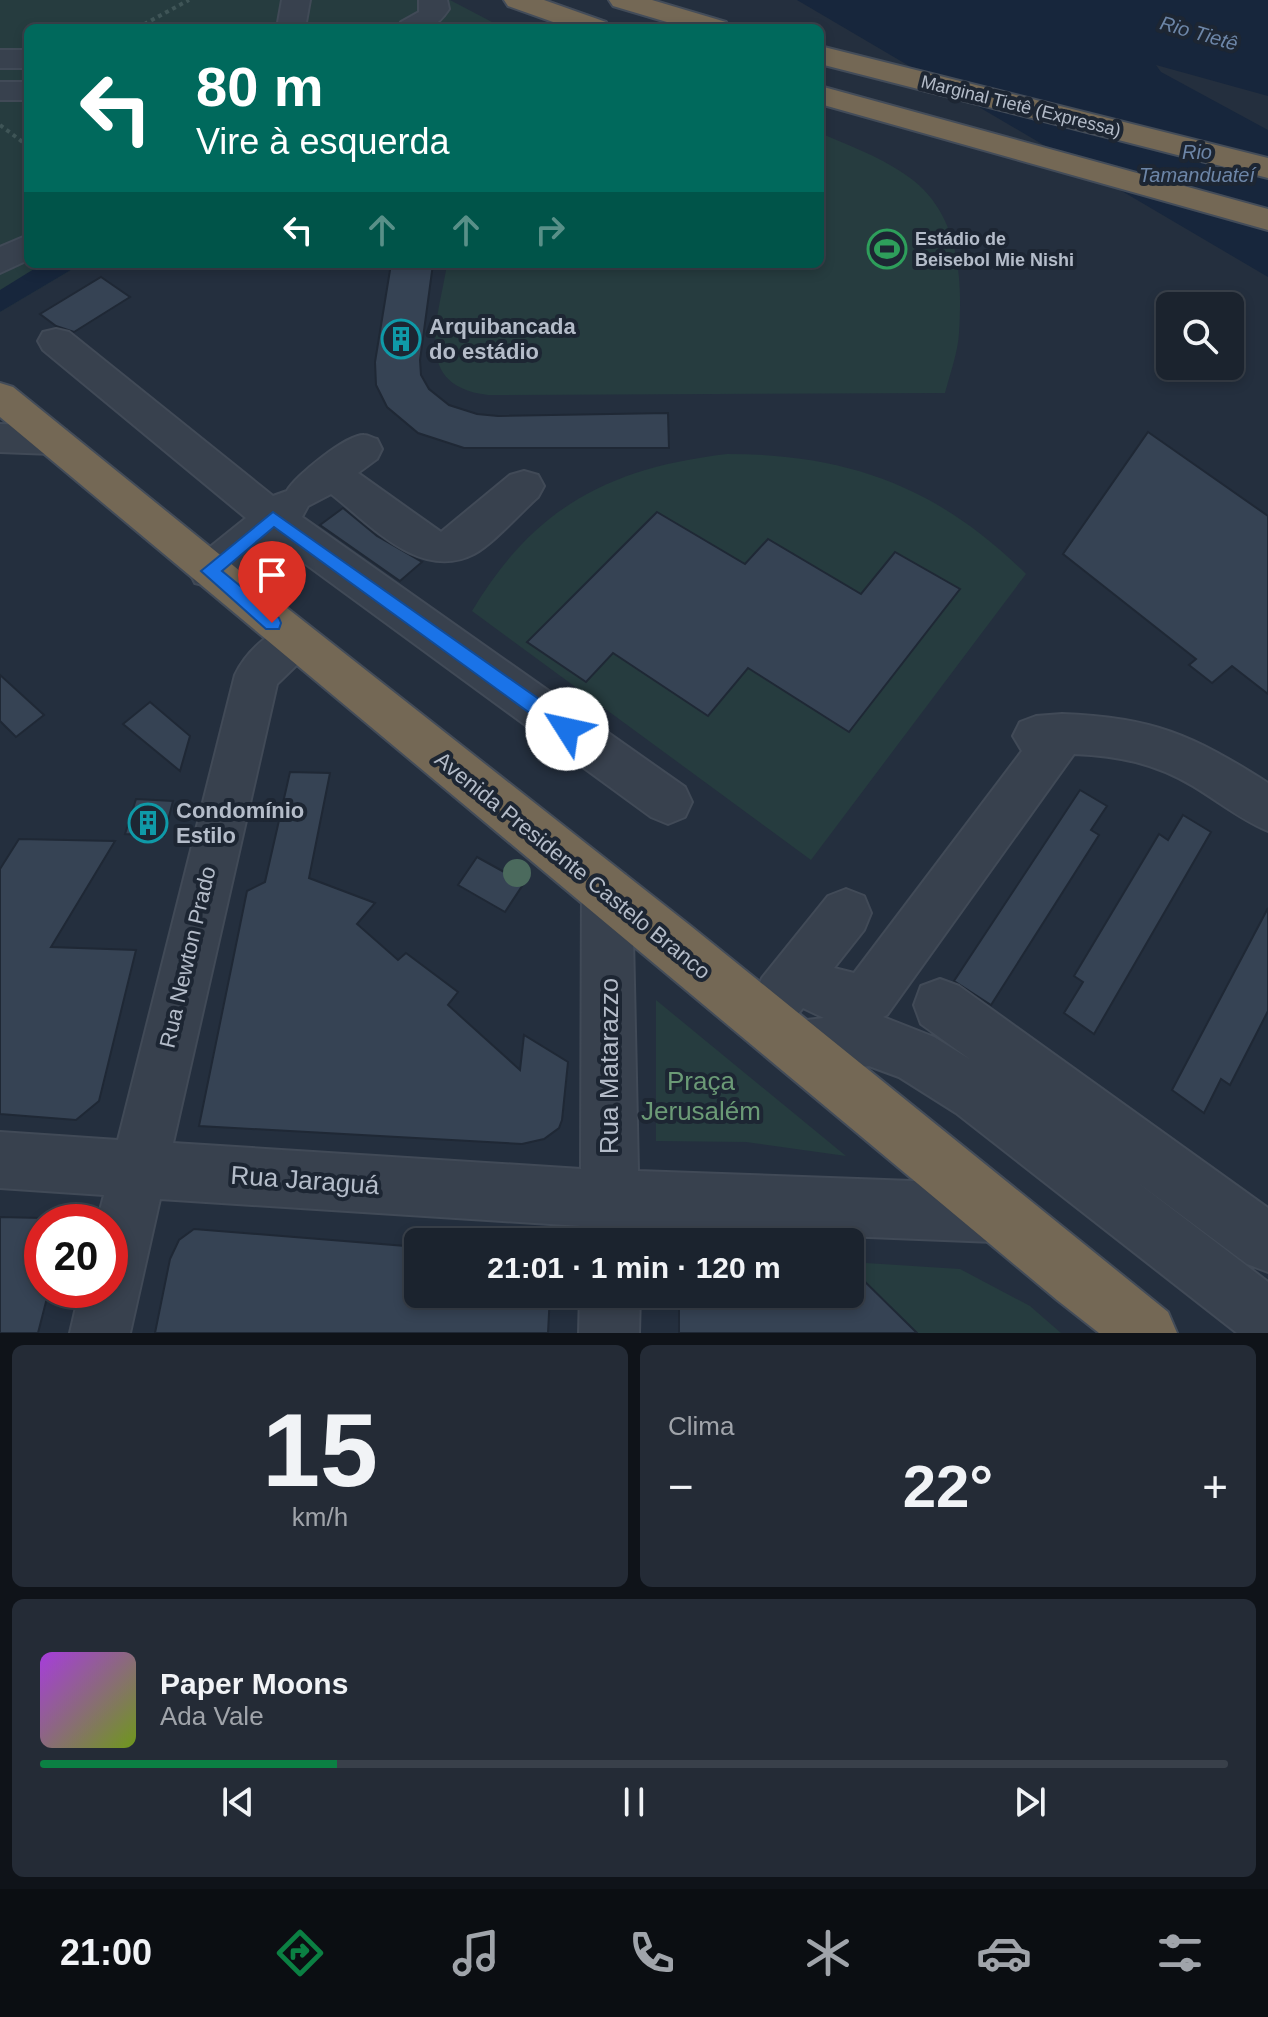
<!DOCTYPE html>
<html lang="pt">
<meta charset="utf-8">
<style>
body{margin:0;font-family:Arial,sans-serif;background:#242b36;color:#f1f3f6;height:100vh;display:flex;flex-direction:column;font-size:30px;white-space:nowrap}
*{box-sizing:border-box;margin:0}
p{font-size:26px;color:#a0a4aa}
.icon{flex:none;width:44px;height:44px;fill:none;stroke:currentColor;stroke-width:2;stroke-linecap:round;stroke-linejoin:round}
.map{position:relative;height:1333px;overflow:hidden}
.panel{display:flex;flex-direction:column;gap:12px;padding:12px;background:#0f1319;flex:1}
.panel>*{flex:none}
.hud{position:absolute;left:24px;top:24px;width:800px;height:244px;border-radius:12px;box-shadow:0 4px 12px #0003,0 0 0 2px #39404a;background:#00695c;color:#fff;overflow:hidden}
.controls{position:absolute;left:1156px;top:292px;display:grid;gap:16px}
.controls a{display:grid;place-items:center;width:88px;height:88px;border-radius:12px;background:#1b232e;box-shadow:0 4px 12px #0003,0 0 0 2px #39404a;font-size:40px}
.speed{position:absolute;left:24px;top:1204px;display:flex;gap:16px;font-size:40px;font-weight:700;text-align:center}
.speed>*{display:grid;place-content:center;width:104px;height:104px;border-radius:50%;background:#1b232e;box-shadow:0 4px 12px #0003,0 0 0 2px #39404a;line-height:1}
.speed .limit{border:12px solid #d22;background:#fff;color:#111}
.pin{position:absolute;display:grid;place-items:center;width:68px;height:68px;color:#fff;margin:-82px -34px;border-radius:50% 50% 50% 0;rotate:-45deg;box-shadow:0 0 8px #0007}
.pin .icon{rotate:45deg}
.me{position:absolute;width:88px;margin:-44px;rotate:305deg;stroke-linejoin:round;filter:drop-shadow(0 0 6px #0008)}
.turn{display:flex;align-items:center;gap:28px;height:168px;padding:0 40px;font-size:36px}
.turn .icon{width:104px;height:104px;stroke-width:2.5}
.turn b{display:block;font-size:56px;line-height:68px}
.lanes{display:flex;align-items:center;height:76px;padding:0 40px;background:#0003;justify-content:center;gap:40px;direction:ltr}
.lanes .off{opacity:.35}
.big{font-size:60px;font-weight:700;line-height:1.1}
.panel .card{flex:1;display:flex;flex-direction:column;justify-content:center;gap:12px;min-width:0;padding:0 28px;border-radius:12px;background:#242b36}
.panel .dial{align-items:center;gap:0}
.dial b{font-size:104px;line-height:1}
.song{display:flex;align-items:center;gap:24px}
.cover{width:96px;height:96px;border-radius:12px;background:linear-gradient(135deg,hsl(280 70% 55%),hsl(80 70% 35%))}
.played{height:8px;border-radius:4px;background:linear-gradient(90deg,#0b8043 25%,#39404a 25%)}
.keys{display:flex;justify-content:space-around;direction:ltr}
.heat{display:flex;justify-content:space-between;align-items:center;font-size:44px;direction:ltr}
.panel .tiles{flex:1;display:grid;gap:12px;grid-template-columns:1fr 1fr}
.card:last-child{grid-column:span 2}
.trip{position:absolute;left:404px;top:1228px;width:460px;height:80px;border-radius:12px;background:#1b232e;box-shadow:0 4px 12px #0003,0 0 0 2px #39404a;font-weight:700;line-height:80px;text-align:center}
.dock{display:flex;height:128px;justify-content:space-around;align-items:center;background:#0b0e12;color:#a0a4aa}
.dock .icon{width:56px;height:56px}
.dock .selected{color:#0b8043}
.dock b{font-size:36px;color:#f1f3f6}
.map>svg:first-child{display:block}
.green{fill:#263c3f}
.water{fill:#17263c}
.building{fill:#364354;stroke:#1f2835;stroke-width:2}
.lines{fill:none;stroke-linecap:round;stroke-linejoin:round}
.minor-casing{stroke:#414a57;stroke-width:4}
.highway-casing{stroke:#434c59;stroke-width:4}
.path{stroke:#3f5557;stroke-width:4;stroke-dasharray:4 4;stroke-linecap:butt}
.minor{fill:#38414e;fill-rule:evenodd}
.highway{fill:#746855;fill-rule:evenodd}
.tree{fill:#4b6a5d}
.route{fill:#1a73e8;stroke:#114b97;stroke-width:2}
.labels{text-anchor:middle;stroke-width:8;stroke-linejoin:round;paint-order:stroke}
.far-street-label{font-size:18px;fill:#b4bcc9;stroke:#1d2633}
.far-poi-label{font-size:18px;font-weight:bold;fill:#b4bcc9;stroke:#1d2633;text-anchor:start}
.far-water-label{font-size:20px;font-style:italic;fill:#6d86a8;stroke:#1d2633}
.poi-label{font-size:22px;font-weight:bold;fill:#b4bcc9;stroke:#1d2633;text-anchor:start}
.street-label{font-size:22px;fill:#b4bcc9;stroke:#1d2633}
.near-street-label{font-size:26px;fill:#b4bcc9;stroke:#1d2633}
.near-park-label{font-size:26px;fill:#6b9a76;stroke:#1d2633}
</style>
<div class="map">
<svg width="1268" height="1333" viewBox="0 0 1268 1333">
<rect width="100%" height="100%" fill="#242f3e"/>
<!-- green -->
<g class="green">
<polygon points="0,0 450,0 492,22 482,28 28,28 28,264 81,264 0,312"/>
<path d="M820 133C848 145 878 156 903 173 958 208 963 272 959 333 958 352 950 374 945 393L488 395C410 386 439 318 447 264H820Z"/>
<path d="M727 454C850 454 939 488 1026 574L811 860 472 611C534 507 609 468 727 454Z"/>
<polygon points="656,1000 846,1156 746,1142 656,1141"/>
<polygon points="850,1262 960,1269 1030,1306 1061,1333 918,1333 850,1267"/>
</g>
<!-- water -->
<g class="water">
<polygon points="797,0 1268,0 1268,96 1156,65 1161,72 1268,130 1268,277"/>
<polygon points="42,264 81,264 0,312 0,290"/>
</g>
<!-- building -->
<g class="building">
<polygon points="391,264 433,264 420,360 421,375 429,389 449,405 477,414 498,416 668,413 669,448 464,448 418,433 387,407 376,385 375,362"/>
<polygon points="101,277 130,297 74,332 56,326 40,314"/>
<polygon points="1148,432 1268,516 1268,694 1232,666 1212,683 1189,665 1196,659 1063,554"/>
<polygon points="343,508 377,536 422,562 400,581 320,525"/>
<polygon points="657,512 745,564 768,539 861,594 895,552 960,589 849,732 748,668 708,716 613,653 586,682 527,642"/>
<polygon points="0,675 44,715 16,737 0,721"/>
<polygon points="150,702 190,736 180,771 123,724"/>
<polygon points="290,772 330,773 309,878 375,903 357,924 398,960 406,953 458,992 448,1005 520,1070 524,1035 568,1062 562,1120 559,1128 544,1139 522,1144 199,1126 247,891 265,882"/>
<polygon points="1080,790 1107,806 1091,830 1099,835 991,1005 954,981"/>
<polygon points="136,799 173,801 164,836 125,834"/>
<polygon points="1183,815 1211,832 1094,1034 1064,1013 1083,982 1074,976 1159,834 1168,840"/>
<polygon points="19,839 115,841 51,947 136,950 99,1101 76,1120 0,1114 0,869"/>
<polygon points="477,857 524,883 505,912 458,885"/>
<polygon points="1268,908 1268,1011 1230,1085 1221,1079 1204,1113 1172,1090"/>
<polygon points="0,1217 42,1218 42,1290 49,1290 38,1333 0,1333"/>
<polygon points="194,1229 418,1247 418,1294 550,1294 548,1333 155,1333 170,1259 179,1240"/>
<polygon points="850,1267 917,1333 679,1333 679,1294 850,1294"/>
</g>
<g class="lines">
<!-- minor casing -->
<g class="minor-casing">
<g id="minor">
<polygon points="282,0 310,0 305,28 277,28"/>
<path d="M419 0H447L449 9C433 33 424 28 397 28L401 22 419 12Z"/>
<rect x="0" y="50" width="28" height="18"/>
<rect x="0" y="82" width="28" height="18"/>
<polygon points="28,235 28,260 0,273 0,247"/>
<path d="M56 329 69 332 273 496 287 491C295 476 347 434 364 435 369 435 372 438 377 439L382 449 377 459 358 473 441 532 510 475 524 471 538 475 544 486 538 497C520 513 494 543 474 554 420 582 370 524 331 494L308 506 302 517 685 787 692 802 685 817 668 824 651 817 274 541C251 560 227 593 195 583L189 571 195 559 246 518 43 350 38 341 43 332Z"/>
<polygon points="0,424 52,426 66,430 71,440 66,450 52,454 0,452"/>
<path d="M293 623 308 628 315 641 308 654 277 684 173 1143 581 1169 582 891 589 874 607 867 625 874 632 891 638 1171 994 1184 1014 1193 1023 1213 1014 1233 994 1242 639 1228V1242H581V1226L160 1199 130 1333H70L80 1290H110V1222H97L104 1195 0 1188V1132L118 1140 235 675C246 652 269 631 293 623Z"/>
<path d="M1062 714C1152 717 1193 735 1268 783V831C1241 820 1218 801 1193 786 1154 763 1119 756 1074 754L887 1015 883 1017 934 1037 971 1060 921 1024 914 1005 921 986 940 979 959 986 1268 1208V1272L1247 1264 1133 1179 1268 1282V1333H1237L956 1113 899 1077 869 1066 798 1075 779 1067 771 1048 779 1029 798 1021 824 1018 803 1008 798 1014 780 1022 762 1014 754 996 762 978 828 896 846 889 864 896 871 913 864 930 834 968 854 973 1022 751 1013 736 1020 722 1036 716Z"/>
<polygon points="580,1294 640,1294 639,1333 579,1333"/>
</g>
</g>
<!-- highway casing -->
<g class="highway-casing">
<g id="highway">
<polygon points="504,0 544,0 606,22 610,28 570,28 508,6"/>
<polygon points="609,0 652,0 726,22 730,28 687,28 613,6"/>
<polygon points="820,46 1268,158 1268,178 820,64"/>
<polygon points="820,86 1268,209 1268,230 820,104"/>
<polygon points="0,383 13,387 240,571 692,927 1168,1312 1177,1333 1099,1333 1057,1300 0,417"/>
</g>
</g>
<!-- path -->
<g class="path">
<polyline points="137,28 189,0"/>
<polyline points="0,125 28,146"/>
</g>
<!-- minor -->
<use href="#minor" class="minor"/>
<!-- highway -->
<use href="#highway" class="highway"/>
</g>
<!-- trees -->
<circle class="tree" cx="517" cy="873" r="14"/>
<!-- route -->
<polygon class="route" points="273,512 573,723 576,729 573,735 567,737 560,735 274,527 222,571 279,618 281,623 279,629 266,629 201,571"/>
<!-- icons -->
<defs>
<g id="stadium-ring" transform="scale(2)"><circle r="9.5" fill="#1d2633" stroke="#2e9e5b" stroke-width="1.5"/><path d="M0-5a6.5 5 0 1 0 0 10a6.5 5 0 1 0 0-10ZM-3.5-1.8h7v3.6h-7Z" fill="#2e9e5b"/></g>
<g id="building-ring" transform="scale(2)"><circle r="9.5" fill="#1d2633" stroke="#0f9aa8" stroke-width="1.5"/><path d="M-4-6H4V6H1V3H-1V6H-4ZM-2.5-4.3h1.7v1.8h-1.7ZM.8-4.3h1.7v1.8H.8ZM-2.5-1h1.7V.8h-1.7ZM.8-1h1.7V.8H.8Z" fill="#0f9aa8"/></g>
</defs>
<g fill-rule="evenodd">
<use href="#stadium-ring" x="887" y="249"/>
<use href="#building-ring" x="401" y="339"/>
<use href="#building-ring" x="148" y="823"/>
</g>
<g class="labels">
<!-- far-street labels -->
<g class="far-street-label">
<text transform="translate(1021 106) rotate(14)" y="6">Marginal Tietê (Expressa)</text>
</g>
<!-- far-poi labels -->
<g class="far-poi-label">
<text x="915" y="245">Estádio de<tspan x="915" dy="21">Beisebol Mie Nishi</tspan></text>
</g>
<!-- far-water labels -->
<g class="far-water-label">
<text transform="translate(1199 33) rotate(16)" y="7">Rio Tietê</text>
<text x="1197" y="159">Rio<tspan x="1197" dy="23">Tamanduateí</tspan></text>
</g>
<!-- poi labels -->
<g class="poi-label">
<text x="429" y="334">Arquibancada<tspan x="429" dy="25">do estádio</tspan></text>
<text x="176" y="818">Condomínio<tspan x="176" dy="25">Estilo</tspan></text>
</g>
<!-- street labels -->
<g class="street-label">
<text transform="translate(573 865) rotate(39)" y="8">Avenida Presidente Castelo Branco</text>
<text transform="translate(187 957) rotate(-77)" y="8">Rua Newton Prado</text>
</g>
<!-- near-street labels -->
<g class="near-street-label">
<text transform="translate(609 1066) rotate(-90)" y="9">Rua Matarazzo</text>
<text transform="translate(305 1180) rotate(4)" y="9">Rua Jaraguá</text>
</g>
<!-- near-park labels -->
<g class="near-park-label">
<text x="701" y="1090">Praça<tspan x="701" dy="30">Jerusalém</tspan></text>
</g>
</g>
</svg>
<div class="controls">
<a><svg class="icon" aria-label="search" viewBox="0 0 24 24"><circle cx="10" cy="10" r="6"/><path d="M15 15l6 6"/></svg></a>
</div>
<div class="speed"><div class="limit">20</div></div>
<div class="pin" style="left:272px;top:623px;background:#d93025"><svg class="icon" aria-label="arrive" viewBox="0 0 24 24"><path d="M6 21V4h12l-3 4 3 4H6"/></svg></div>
<svg class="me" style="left:567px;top:729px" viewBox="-20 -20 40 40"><circle r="19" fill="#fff"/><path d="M0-13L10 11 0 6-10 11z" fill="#1a73e8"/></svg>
<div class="trip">21:01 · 1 min · 120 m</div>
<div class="hud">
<div class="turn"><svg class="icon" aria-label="left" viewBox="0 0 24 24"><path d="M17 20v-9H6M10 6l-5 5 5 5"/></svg><div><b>80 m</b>Vire à esquerda</div></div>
<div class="lanes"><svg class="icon" aria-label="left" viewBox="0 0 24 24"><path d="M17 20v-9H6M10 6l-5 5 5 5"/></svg><svg class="icon off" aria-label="ahead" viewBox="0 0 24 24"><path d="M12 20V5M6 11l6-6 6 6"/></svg><svg class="icon off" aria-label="ahead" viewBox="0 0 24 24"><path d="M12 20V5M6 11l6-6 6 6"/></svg><svg class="icon off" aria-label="right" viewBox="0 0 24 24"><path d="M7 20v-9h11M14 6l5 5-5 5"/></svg></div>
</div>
</div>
<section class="panel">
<div class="tiles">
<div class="card dial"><b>15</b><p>km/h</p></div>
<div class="card"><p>Clima</p>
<div class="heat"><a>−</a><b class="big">22°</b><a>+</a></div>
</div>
<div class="card">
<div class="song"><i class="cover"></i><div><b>Paper Moons</b><p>Ada Vale</p></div></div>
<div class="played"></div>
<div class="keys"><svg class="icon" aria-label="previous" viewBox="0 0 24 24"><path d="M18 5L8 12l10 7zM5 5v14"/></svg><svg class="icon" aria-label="pause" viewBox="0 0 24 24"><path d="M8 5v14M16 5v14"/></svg><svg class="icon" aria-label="next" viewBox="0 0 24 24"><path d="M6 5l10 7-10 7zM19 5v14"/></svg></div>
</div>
</div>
</section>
<nav class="dock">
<b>21:00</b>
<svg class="icon selected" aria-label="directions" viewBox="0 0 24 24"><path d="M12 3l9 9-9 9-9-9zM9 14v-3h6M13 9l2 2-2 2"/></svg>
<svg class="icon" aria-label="music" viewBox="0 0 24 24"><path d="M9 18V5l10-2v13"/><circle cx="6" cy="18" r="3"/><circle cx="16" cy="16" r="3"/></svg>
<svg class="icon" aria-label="phone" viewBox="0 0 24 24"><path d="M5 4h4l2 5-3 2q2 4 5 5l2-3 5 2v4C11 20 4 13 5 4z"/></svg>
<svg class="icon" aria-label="climate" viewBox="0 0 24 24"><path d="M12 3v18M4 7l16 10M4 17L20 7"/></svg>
<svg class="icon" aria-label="car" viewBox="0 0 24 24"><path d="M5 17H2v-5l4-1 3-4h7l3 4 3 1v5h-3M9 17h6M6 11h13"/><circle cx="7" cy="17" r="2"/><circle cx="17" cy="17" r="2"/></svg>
<svg class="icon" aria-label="filters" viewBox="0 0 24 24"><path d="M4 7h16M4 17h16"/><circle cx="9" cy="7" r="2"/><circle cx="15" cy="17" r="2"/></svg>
</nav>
